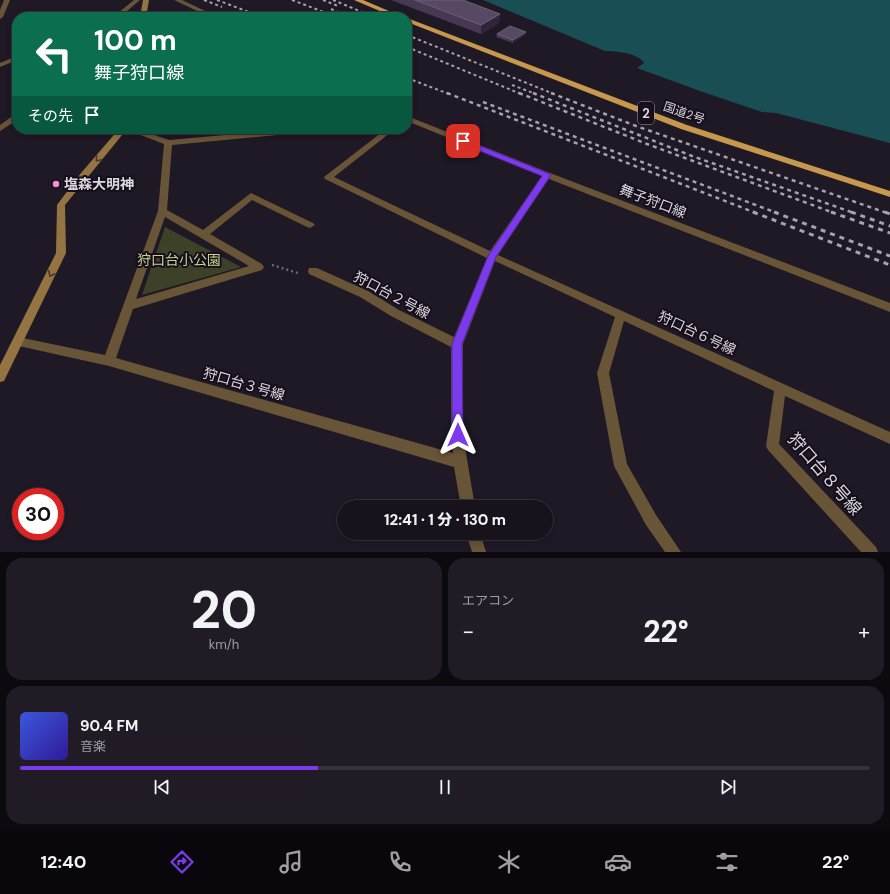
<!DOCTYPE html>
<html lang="ja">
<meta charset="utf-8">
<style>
body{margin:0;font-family:"DM Sans","Noto Sans JP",sans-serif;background:#201b25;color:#f1f3f6;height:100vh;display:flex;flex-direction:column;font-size:15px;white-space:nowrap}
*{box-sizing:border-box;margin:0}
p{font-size:13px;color:#9e9ea3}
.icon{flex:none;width:22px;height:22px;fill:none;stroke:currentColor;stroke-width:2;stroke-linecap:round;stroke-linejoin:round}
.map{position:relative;height:552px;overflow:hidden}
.drawer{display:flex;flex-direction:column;gap:6px;padding:6px;background:#0d0a0f;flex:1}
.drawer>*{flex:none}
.banner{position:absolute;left:12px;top:12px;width:400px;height:122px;border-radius:16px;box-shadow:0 2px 6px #0003,0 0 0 1px #36323b;background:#0b6e4f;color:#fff;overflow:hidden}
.speed{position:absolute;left:12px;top:488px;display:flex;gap:8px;font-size:20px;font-weight:700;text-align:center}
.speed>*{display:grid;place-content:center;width:52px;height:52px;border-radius:50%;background:#17121c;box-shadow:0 2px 6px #0003,0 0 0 1px #36323b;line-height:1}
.speed .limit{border:6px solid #d22;background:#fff;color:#111}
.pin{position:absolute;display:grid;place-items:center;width:34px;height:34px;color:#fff;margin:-17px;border-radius:8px;box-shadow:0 2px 6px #0006}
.me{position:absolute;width:44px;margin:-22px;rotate:0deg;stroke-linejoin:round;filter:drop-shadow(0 0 3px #0008)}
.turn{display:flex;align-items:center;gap:14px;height:84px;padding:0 16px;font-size:18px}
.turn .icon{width:52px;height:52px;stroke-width:2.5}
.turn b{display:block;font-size:28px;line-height:34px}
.then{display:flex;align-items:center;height:38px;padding:0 16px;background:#0003;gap:8px;font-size:15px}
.big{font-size:30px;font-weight:800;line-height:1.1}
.drawer .widget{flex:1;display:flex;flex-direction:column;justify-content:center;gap:6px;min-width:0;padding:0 14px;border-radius:16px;background:#201b25}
.drawer .dial{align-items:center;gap:0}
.dial b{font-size:52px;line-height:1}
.song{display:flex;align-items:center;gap:12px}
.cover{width:48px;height:48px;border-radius:6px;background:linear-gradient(135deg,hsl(230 70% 55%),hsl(250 70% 35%))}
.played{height:4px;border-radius:2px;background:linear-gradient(90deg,#7c3aed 35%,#36323b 35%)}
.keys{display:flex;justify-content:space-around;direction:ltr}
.heat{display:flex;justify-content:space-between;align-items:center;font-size:22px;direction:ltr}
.drawer .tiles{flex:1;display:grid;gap:6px;grid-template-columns:1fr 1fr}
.widget:last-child{grid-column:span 2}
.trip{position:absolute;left:337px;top:500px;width:216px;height:40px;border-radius:20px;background:#17121c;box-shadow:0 2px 6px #0003,0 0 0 1px #36323b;font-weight:800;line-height:40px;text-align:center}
.tab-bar{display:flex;height:64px;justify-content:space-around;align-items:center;background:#09070b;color:#9e9ea3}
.tab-bar .icon{width:28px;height:28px}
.tab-bar .active{color:#7c3aed}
.tab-bar b{font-size:18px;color:#f1f3f6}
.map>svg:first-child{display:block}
.green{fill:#3d4127}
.water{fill:#194e55}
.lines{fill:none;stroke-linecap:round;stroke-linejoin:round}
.path{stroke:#6d6772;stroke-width:2.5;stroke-dasharray:2 3;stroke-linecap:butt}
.service{fill:#685436;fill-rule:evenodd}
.minor{fill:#685436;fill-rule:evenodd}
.tertiary{fill:#685436;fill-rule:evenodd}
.secondary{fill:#947442;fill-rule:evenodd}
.trunk{fill:#c6984e;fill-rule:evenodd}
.rail-far2{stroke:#a7a2ab;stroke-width:2;stroke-dasharray:3 3;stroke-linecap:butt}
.rail-far1{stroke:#a7a2ab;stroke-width:2.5;stroke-dasharray:4 4;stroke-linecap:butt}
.rail{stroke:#a7a2ab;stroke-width:3;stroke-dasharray:5 5;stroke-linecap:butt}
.wall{fill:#473854}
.shaded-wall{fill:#30243b}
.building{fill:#574964;stroke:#6c6077}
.oneway{stroke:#48372b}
.route{fill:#7c3aed;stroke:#51269a}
.poi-dot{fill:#f790cf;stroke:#160f1b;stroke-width:1.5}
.labels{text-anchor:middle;stroke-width:4;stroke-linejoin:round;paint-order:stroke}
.far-street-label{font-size:12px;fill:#dcd8e0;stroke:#160f1b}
.shield{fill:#160f1b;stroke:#a19ca5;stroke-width:1}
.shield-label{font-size:13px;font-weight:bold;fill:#dcd8e0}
.poi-label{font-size:14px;font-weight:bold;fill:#dcd8e0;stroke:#160f1b;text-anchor:start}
.street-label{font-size:14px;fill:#dcd8e0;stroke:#160f1b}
.park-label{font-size:14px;fill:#c8d290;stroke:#160f1b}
.near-street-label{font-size:17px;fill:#dcd8e0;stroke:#160f1b}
</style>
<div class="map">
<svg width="890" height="552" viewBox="0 0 890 552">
<rect width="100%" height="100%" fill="#1f1825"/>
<!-- green -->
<polygon class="green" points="165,227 241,267 142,295"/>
<!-- water -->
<path class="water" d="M483 0H890V143L776 113 762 112 700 91 637 68 644 63C638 53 616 51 605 51Z"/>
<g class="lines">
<!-- path -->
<polyline class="path" points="272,265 298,273"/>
<!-- service -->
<polygon class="service" points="17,56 17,60 0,67 0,63"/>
<!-- minor -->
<g class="minor">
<polygon points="4,0 10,0 3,17 0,19 0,10"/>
<polygon points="134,0 140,0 120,17 113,17"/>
<polygon points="14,115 17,115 17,120 0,131 0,125"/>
<path d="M125 129H136L169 140 291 129 292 132 288 134 172 145 167 210 203 230 251 193 313 223 315 225 310 228 307 227 252 200 210 234 262 264 264 267 262 270 133 309 116 358 453 453 451 435V347L391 316 360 297 309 274 308 271 309 268H317L368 291 399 310 454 337 487 258 325 179 324 177 386 129H395L334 177 490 251 544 173H550L551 175 550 177 498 255 890 432V444L785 396 779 444 876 547 878 552H861L768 450 766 446 774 391 624 321 609 373 627 464 656 515 681 552H665L646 525 614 466 597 373 615 317 495 261 463 344V435L475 507H461L454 467 109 366 14 345 12 342 14 339 18 337 105 355 158 211 164 144ZM165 217 249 266 136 299Z"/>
<polygon points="466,533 480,533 486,552 472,552"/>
</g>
<!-- tertiary -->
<g class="tertiary">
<polygon points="174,0 182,0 218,17 210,17"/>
<polygon points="407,116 550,173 890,303 890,312 544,177 407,121"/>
</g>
<!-- secondary -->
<g class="secondary">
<polygon points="143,0 149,0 146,17 140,17"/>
<polygon points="119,129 127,129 65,205 66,253 4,381 0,382 0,365 56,253 57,205 81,173"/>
</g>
<!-- trunk -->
<g class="trunk">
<polygon points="354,0 363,0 403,17 394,17"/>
<polygon points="407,18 687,125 890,191 890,197 681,129 407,22"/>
</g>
<!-- rail-far2 -->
<g class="rail-far2">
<polyline points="204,0 222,7"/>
<polyline points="217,0 262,17"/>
<polyline points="292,0 337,17"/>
<polyline points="323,0 338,6"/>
<polyline points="333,0 374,17"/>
<polyline points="331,9 350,17"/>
<polyline points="407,35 554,94"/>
<polyline points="407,47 521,94"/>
<polyline points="407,78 449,94"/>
<polyline points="512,85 536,94"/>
</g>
<!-- rail-far1 -->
<g class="rail-far1">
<polyline points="447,93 756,213"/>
<polyline points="519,93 647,144 834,213"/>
<polyline points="533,93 692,156 854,213"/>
<polyline points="551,93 636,126 887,213"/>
<polyline points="483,102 777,213"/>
</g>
<!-- rail -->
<g class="rail">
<polyline points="753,212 890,265"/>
<polyline points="774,212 890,256"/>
<polyline points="831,212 890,233"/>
<polyline points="851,212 890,226"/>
<polyline points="885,212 890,214"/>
</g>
</g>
<!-- wall -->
<g class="wall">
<polygon points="391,0 463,0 500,14 499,23 481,34"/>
<polygon points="526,32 525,35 513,43 496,37 497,34"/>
</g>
<!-- shaded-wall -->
<g class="shaded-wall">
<polygon points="500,14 499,23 481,34 481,25"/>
<polygon points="526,32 525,35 513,43 513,40"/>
</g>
<!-- building -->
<g class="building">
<polygon points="415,0 463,0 500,14 481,25"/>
<polygon points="510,26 526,32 513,40 497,34"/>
</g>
<!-- one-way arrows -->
<defs><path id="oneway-chevron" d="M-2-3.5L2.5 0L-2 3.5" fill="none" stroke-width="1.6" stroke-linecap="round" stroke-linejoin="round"/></defs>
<g class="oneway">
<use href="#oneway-chevron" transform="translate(98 159) rotate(130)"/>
<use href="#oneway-chevron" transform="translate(51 274) rotate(116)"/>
</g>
<!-- route -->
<polygon class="route" points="463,139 550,174 551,175 496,257 462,344 463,435 462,439 458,441 453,439 452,435 452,344 488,256 542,176 460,143 460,140"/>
<!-- markers -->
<circle class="poi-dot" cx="56" cy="184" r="4"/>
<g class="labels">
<!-- far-street labels -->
<g class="far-street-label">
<text transform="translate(684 113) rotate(19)" y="4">国道2号</text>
</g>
<!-- shield labels -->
<rect class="shield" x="638" y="102" width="16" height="22" rx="3"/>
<g class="shield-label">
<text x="646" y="118">2</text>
</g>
<!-- poi labels -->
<g class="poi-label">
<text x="64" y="189">塩森大明神</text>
</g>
<!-- street labels -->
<g class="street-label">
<text transform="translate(653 201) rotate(21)" y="5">舞子狩口線</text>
<text transform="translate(392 295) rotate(28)" y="5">狩口台２号線</text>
<text transform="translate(697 333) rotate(25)" y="5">狩口台６号線</text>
<text transform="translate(244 384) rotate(16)" y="5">狩口台３号線</text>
</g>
<!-- park labels -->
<g class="park-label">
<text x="179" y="265">狩口台小公園</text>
</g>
<!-- near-street labels -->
<g class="near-street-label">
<text transform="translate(825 474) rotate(49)" y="6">狩口台８号線</text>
</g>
</g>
</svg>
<div class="speed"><div class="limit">30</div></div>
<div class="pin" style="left:463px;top:141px;background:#d93025"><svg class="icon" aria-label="arrive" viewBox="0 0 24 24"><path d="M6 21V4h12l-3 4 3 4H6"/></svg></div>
<svg class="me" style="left:458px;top:435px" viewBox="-20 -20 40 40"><path d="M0-17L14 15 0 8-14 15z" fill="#7c3aed" stroke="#fff" stroke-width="4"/></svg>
<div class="trip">12:41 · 1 分 · 130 m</div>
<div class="banner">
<div class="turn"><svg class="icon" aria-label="left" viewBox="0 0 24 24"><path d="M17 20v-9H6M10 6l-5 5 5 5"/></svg><div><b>100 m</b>舞子狩口線</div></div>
<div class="then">その先<svg class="icon" aria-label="arrive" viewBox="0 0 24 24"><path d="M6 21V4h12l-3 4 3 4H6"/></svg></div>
</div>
</div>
<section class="drawer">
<div class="tiles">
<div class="widget dial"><b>20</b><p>km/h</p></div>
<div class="widget"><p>エアコン</p>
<div class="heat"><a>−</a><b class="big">22°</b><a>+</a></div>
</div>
<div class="widget">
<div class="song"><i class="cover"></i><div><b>90.4 FM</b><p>音楽</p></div></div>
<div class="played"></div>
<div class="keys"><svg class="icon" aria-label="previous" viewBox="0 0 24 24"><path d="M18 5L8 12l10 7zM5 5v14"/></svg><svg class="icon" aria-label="pause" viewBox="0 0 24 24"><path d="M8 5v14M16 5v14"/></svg><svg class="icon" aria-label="next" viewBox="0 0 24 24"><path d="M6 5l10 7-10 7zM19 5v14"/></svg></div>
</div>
</div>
</section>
<nav class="tab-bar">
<b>12:40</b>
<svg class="icon active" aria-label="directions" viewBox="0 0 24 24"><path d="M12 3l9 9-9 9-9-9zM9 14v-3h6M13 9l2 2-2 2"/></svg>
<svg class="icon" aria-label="music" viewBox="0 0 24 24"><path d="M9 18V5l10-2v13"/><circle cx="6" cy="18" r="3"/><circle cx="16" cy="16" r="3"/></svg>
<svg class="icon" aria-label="phone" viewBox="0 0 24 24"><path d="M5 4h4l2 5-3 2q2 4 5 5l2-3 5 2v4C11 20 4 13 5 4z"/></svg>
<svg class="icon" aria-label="climate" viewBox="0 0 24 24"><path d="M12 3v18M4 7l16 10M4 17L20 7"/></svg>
<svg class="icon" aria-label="car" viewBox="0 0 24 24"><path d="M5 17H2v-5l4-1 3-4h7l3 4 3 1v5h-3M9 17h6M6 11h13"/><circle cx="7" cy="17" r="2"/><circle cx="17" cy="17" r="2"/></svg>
<svg class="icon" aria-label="filters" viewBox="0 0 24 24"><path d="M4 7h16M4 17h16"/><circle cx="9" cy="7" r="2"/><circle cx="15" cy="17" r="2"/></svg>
<b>22°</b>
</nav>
